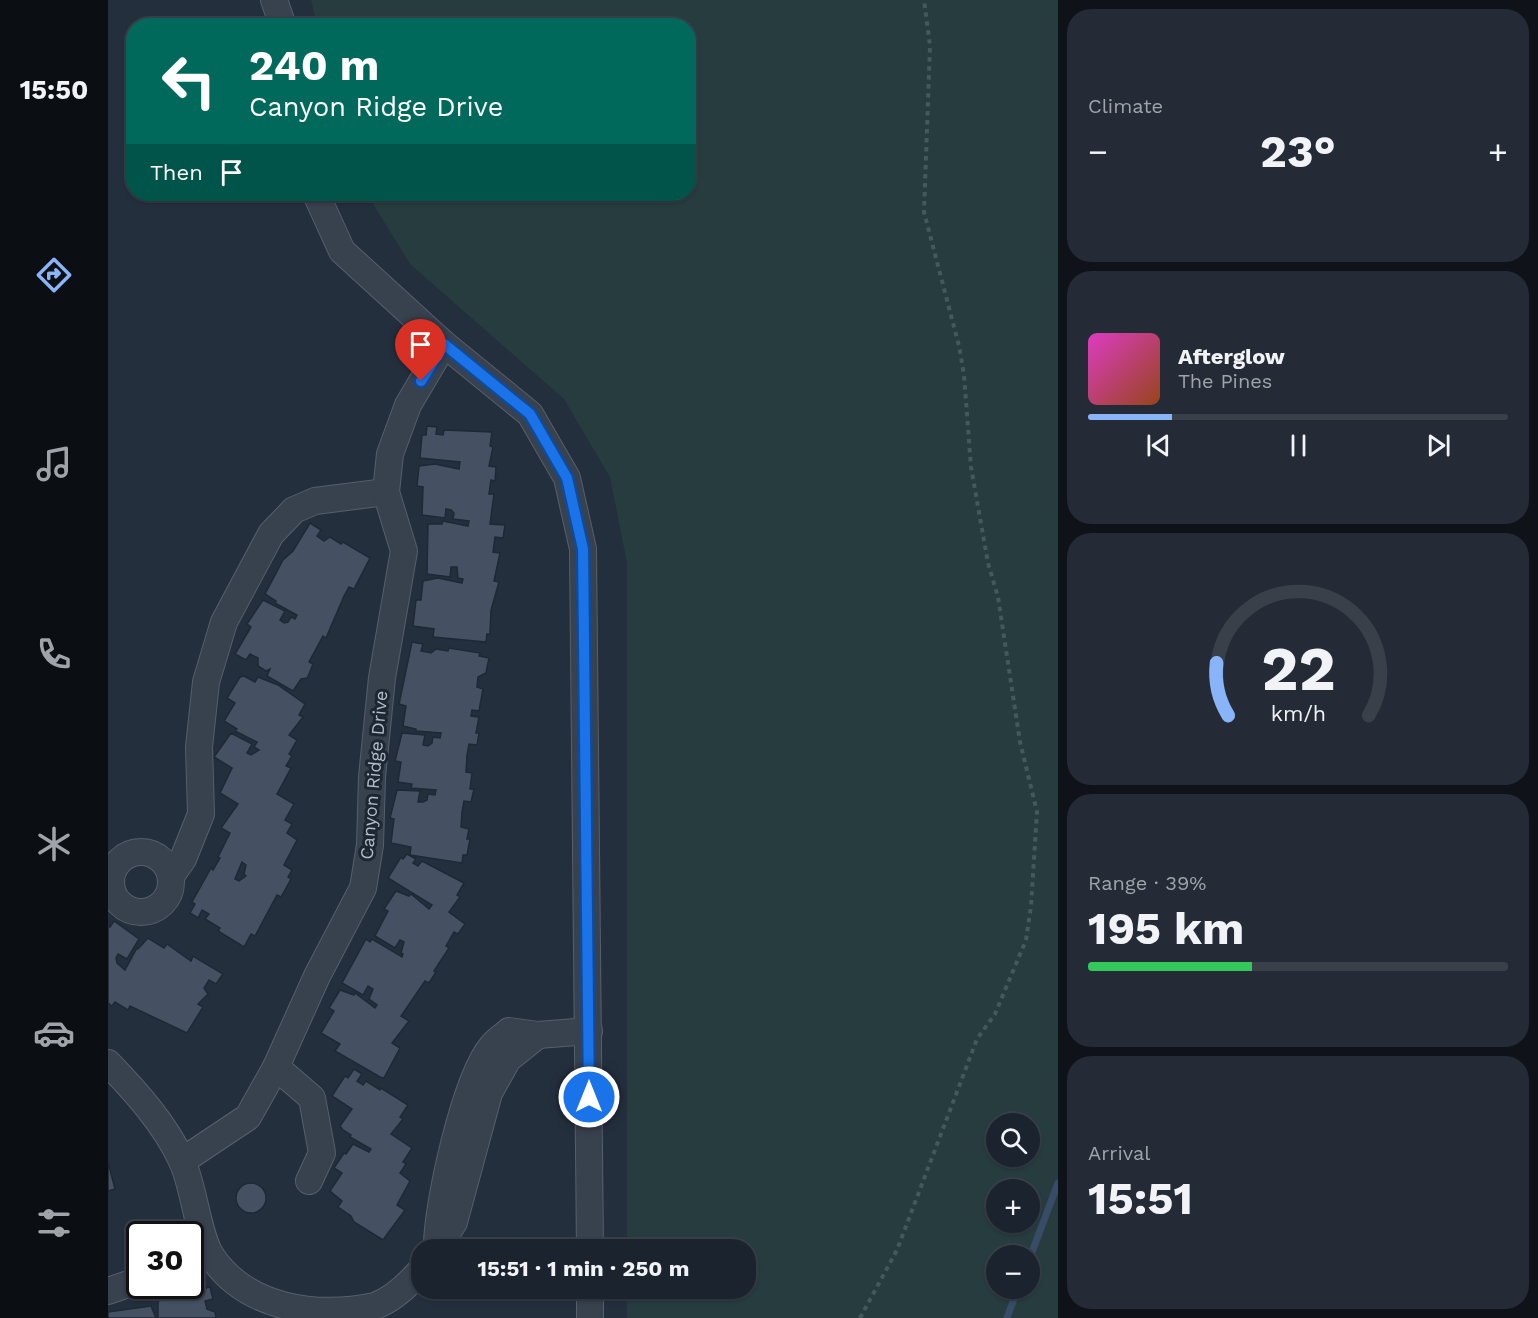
<!DOCTYPE html>
<meta charset="utf-8">
<style>
body{margin:0;font-family:"Work Sans",sans-serif;background:#242b36;color:#f1f3f6;height:100vh;display:flex;flex-direction:column;font-size:22px;white-space:nowrap}
*{box-sizing:border-box;margin:0}
p{font-size:20px;color:#a0a4aa}
.icon{flex:none;width:33px;height:33px;fill:none;stroke:currentColor;stroke-width:2;stroke-linecap:round;stroke-linejoin:round}
.map{position:relative;flex:1;overflow:hidden}
.side{display:flex;flex-direction:column;gap:9px;padding:9px;background:#0f1319;width:480px}
.side>*{flex:none}
.banner{position:absolute;left:18px;top:18px;width:570px;height:183px;border-radius:24px;box-shadow:0 2px 4px #0004,0 0 0 2px #39404a;background:#00695c;color:#fff;overflow:hidden}
.fabs{position:absolute;left:878px;top:1113px;display:grid;gap:12px}
.fabs a{display:grid;place-items:center;width:54px;height:54px;border-radius:50%;background:#1b232e;box-shadow:0 2px 4px #0004,0 0 0 2px #39404a;font-size:30px}
.speed{position:absolute;left:18px;top:1221px;display:flex;gap:12px;font-size:30px;font-weight:700;text-align:center}
.speed>*{display:grid;place-content:center;width:78px;height:78px;border-radius:50%;background:#1b232e;box-shadow:0 2px 4px #0004,0 0 0 2px #39404a;line-height:1}
.speed .limit{border:3px solid #111;border-radius:9px;background:#fff;color:#111}
.pin{position:absolute;display:grid;place-items:center;width:51px;height:51px;color:#fff;margin:-62px -26px;border-radius:50% 50% 50% 0;rotate:-45deg;box-shadow:0 0 6px #0007}
.pin .icon{rotate:45deg}
.me{position:absolute;width:66px;margin:-33px;rotate:0deg;stroke-linejoin:round;filter:drop-shadow(0 0 4px #0008)}
.turn{display:flex;align-items:center;gap:21px;height:126px;padding:0 24px;font-size:27px}
.turn .icon{width:78px;height:78px;stroke-width:2.5}
.turn b{display:block;font-size:42px;line-height:51px}
.then{display:flex;align-items:center;height:57px;padding:0 24px;background:#0003;gap:12px;font-size:22px}
.big{font-size:45px;font-weight:700;line-height:1.1}
.side .card{flex:1;display:flex;flex-direction:column;justify-content:center;gap:9px;min-width:0;padding:0 21px;border-radius:24px;background:#242b36}
.side .dial{align-items:center;gap:0}
.dial svg{height:156px;overflow:visible;fill:none;stroke:#39404a;stroke-width:7;stroke-linecap:round;text-anchor:middle}
.dial text{fill:#f1f3f6;stroke:none}
.song{display:flex;align-items:center;gap:18px}
.cover{width:72px;height:72px;border-radius:9px;background:linear-gradient(135deg,hsl(310 70% 55%),hsl(20 70% 35%))}
.played{height:6px;border-radius:3px;background:linear-gradient(90deg,#8ab4f8 20%,#39404a 20%)}
.keys{display:flex;justify-content:space-around;direction:ltr}
.heat{display:flex;justify-content:space-between;align-items:center;font-size:33px;direction:ltr}
.charge{height:9px;border-radius:4px;background:linear-gradient(90deg,#34c759 39%,#39404a 0)}
.trip{position:absolute;left:303px;top:1239px;width:345px;height:60px;border-radius:24px;background:#1b232e;box-shadow:0 2px 4px #0004,0 0 0 2px #39404a;font-weight:700;line-height:60px;text-align:center}
main{display:flex;flex:1;min-height:0}
.tab-bar{display:flex;flex-direction:column;width:108px;justify-content:space-around;align-items:center;background:#0b0e12;color:#a0a4aa}
.tab-bar .icon{width:42px;height:42px}
.tab-bar .on{color:#8ab4f8}
.tab-bar b{font-size:27px;color:#f1f3f6}
.map>svg:first-child{display:block}
.green{fill:#263c3f;fill-rule:evenodd}
.lines{fill:none;stroke-linecap:round;stroke-linejoin:round}
.stream{stroke:#394c67;stroke-width:7}
.building{fill:#455162;stroke:#1f2835;stroke-width:1.5;fill-rule:evenodd}
.minor-casing{stroke:#565f6c;stroke-width:28}
.path{stroke:#44595c;stroke-width:4;stroke-dasharray:4.5 4.5;stroke-linecap:butt}
.minor{stroke:#38414e;stroke-width:26}
.route-casing{stroke:#114b97;stroke-width:15}
.route{stroke:#1a73e8;stroke-width:10}
.labels{text-anchor:middle;stroke-width:6;stroke-linejoin:round;paint-order:stroke}
.street-label{font-size:18px;fill:#b4bcc9;stroke:#1d2633}
</style>
<main>
<nav class="tab-bar">
<b>15:50</b>
<svg class="icon on" aria-label="directions" viewBox="0 0 24 24"><path d="M12 3l9 9-9 9-9-9zM9 14v-3h6M13 9l2 2-2 2"/></svg>
<svg class="icon" aria-label="music" viewBox="0 0 24 24"><path d="M9 18V5l10-2v13"/><circle cx="6" cy="18" r="3"/><circle cx="16" cy="16" r="3"/></svg>
<svg class="icon" aria-label="phone" viewBox="0 0 24 24"><path d="M5 4h4l2 5-3 2q2 4 5 5l2-3 5 2v4C11 20 4 13 5 4z"/></svg>
<svg class="icon" aria-label="climate" viewBox="0 0 24 24"><path d="M12 3v18M4 7l16 10M4 17L20 7"/></svg>
<svg class="icon" aria-label="car" viewBox="0 0 24 24"><path d="M5 17H2v-5l4-1 3-4h7l3 4 3 1v5h-3M9 17h6M6 11h13"/><circle cx="7" cy="17" r="2"/><circle cx="17" cy="17" r="2"/></svg>
<svg class="icon" aria-label="filters" viewBox="0 0 24 24"><path d="M4 7h16M4 17h16"/><circle cx="9" cy="7" r="2"/><circle cx="15" cy="17" r="2"/></svg>
</nav>
<div class="map">
<svg width="950" height="1318" viewBox="0 0 950 1318">
<rect width="100%" height="100%" fill="#242f3e"/>
<!-- green -->
<path class="green" d="M203 0H950V1318H519V1289L638 1288V1250L519 1249V563L502 477 456 399 302 264 259 194H580V26L209 25ZM888 1124H921V1156H888ZM888 1190H921V1222H888ZM888 1256H921V1288H888Z"/>
<g class="lines">
<!-- stream -->
<g class="stream">
<polyline points="921,1260 950,1183"/>
<polyline points="899,1318 910,1288"/>
</g>
</g>
<!-- building -->
<g class="building">
<polygon points="319,426 329,427 328,434 335,435 336,430 384,432 382,446 385,447 381,466 388,467 387,481 383,480 381,494 386,494 382,524 397,525 395,538 387,537 385,552 392,553 386,581 391,582 383,610 382,634 379,634 378,642 325,637 326,629 305,626 308,600 313,600 315,581 330,578 354,583 355,579 350,578 349,567 343,567 342,577 319,574 320,524 334,524 335,521 360,526 361,521 345,519 346,513 343,510 338,509 337,518 314,515 315,487 309,486 311,466 327,464 351,469 352,462 312,458 314,435 318,435"/>
<polygon points="202,523 213,530 209,536 216,541 222,537 233,544 235,542 262,558 246,589 241,587 236,596 218,638 215,636 209,647 201,662 205,664 201,674 199,678 193,679 185,691 159,676 162,669 158,671 150,666 150,658 142,654 138,660 127,654 143,627 139,624 155,600 177,611 172,620 176,623 180,622 183,617 187,619 189,615 167,603 168,601 157,594 175,560 185,551"/>
<polygon points="304,642 315,644 313,651 323,653 328,649 340,651 341,648 372,653 371,656 381,658 378,673 370,677 369,687 375,689 371,711 364,710 363,716 371,717 368,733 371,733 369,745 361,744 359,755 358,772 364,773 362,789 366,789 363,802 356,801 354,812 353,827 361,829 359,839 362,839 359,855 355,855 354,863 302,855 303,847 283,843 286,819 282,818 289,790 312,791 310,802 315,802 319,800 320,794 327,795 328,790 303,788 304,784 290,782 293,762 287,761 294,733 317,735 315,745 320,746 324,743 325,737 332,738 333,733 308,731 308,729 295,726 298,706 291,704"/>
<path d="M136 676 147 682 150 677 170 685 197 704 191 715 195 717 181 735 189 740 181 754 184 756 178 766 183 768 169 794 186 804 177 820 184 824 179 833 189 840 176 865 184 870 180 877 183 879 173 897 169 895 147 936 143 934 136 947 110 931 112 928 97 919 101 914 94 910 90 918 82 913 87 904 84 902 103 868 105 870 112 858 110 857 122 833 113 828 130 804 112 793 124 768 106 757 123 733 144 744 139 753 143 755 151 750 146 747 149 742 127 731 129 729 116 721 127 703 119 698 132 677ZM134 862 138 865 136 874 138 876 131 881 127 879Z"/>
<polygon points="299,854 308,859 305,863 310,866 314,861 356,883 349,895 352,897 341,912 357,924 350,934 346,932 338,946 341,948 326,971 328,972 321,983 317,981 293,1016 301,1021 284,1043 292,1048 276,1078 272,1077 227,1051 232,1044 213,1033 226,1011 221,1008 232,990 246,995 247,993 267,1008 269,1005 261,999 265,989 260,986 255,995 234,983 258,939 262,942 264,939 294,957 295,954 293,953 296,942 292,940 287,948 267,936 280,911 276,909 288,891 301,896 303,894 321,909 324,905 280,878 293,857 295,859"/>
<polygon points="6,921 31,939 19,959 10,954 8,958 9,963 17,970 29,948 30,949 40,938 56,948 59,944 83,961 85,956 115,974 108,984 101,980 96,988 100,994 90,1004 95,1007 79,1033 22,1006 20,1010 7,1002 4,1006 0,1003 0,926 2,927"/>
<polygon points="246,1069 254,1074 249,1081 255,1085 258,1081 272,1090 273,1088 300,1105 292,1117 295,1119 283,1134 304,1148 295,1162 298,1164 292,1173 302,1181 289,1205 297,1210 275,1240 246,1222 243,1216 230,1207 234,1201 222,1191 234,1173 226,1168 236,1153 238,1154 245,1144 261,1152 263,1149 242,1137 243,1135 235,1130 232,1126 244,1109 224,1096 237,1076 240,1078"/>
<polygon points="0,1162 7,1189 0,1191"/>
<circle cx="143" cy="1198" r="15"/>
<polygon points="102,1287 105,1299 97,1301 99,1309 107,1312 108,1318 50,1318 50,1301"/>
<polygon points="43,1306 48,1318 0,1318 0,1312"/>
</g>
<g class="lines">
<!-- minor casing -->
<g class="minor-casing">
<g id="minor">
<polyline points="166,0 175,26"/>
<polyline points="208,194 234,251 336,344 422,414 459,478 475,549 482,1250"/>
<circle cx="33" cy="882" r="30"/>
<polyline points="63,876 75,859 93,814 91,747 98,682 116,622 163,534 186,510 207,501 278,492"/>
<path d="M0 1063C28 1092 57 1124 74 1161 86 1186 90 1237 104 1257 139 1309 209 1318 267 1306 286 1299 301 1284 314 1269"/>
<polyline points="168,1067 204,1098 214,1153 201,1181"/>
<polyline points="74,1161 140,1117 168,1067 209,976 255,888 262,845 264,777 274,678 296,551 278,492 282,454 300,405 336,344"/>
<polyline points="341,1230 346,1222 381,1093 400,1059 430,1035"/>
<path d="M329 1246C329 1205 357 1077 384 1046 388 1040 396 1036 401 1031L430 1035 481 1031"/>
<polyline points="82,1263 103,1256"/>
<polyline points="482,1288 482,1318"/>
<polyline points="0,1291 32,1280"/>
</g>
</g>
<!-- path -->
<polyline class="path" points="752,1318 789,1250 869,1039 887,1014 918,940 923,906 929,812 912,742 890,597 880,563 863,467 856,375 851,346 816,212 822,46 816,0"/>
<!-- minor -->
<use href="#minor" class="minor"/>
</g>
<g class="lines">
<!-- route casing -->
<g class="route-casing">
<polyline id="route" points="313,381 336,344 422,414 459,478 475,549 481,1097"/>
</g>
<!-- route -->
<use href="#route" class="route"/>
</g>
<g class="labels">
<!-- street labels -->
<g class="street-label">
<text transform="translate(266 775) rotate(-85)" y="6">Canyon Ridge Drive</text>
</g>
</g>
</svg>
<div class="fabs">
<a><svg class="icon" aria-label="search" viewBox="0 0 24 24"><circle cx="10" cy="10" r="6"/><path d="M15 15l6 6"/></svg></a>
<a>+</a>
<a>−</a>
</div>
<div class="speed"><div class="limit">30</div></div>
<div class="pin" style="left:313px;top:381px;background:#d93025"><svg class="icon" aria-label="arrive" viewBox="0 0 24 24"><path d="M6 21V4h12l-3 4 3 4H6"/></svg></div>
<svg class="me" style="left:481px;top:1097px" viewBox="-20 -20 40 40"><circle r="17" fill="#1a73e8" stroke="#fff" stroke-width="3"/><path d="M0-11L8 9 0 5-8 9z" fill="#fff"/></svg>
<div class="trip">15:51 · 1 min · 250 m</div>
<div class="banner">
<div class="turn"><svg class="icon" aria-label="left" viewBox="0 0 24 24"><path d="M17 20v-9H6M10 6l-5 5 5 5"/></svg><div><b>240 m</b>Canyon Ridge Drive</div></div>
<div class="then">Then<svg class="icon" aria-label="arrive" viewBox="0 0 24 24"><path d="M6 21V4h12l-3 4 3 4H6"/></svg></div>
</div>
</div>
<section class="side">
<div class="card"><p>Climate</p>
<div class="heat"><a>−</a><b class="big">23°</b><a>+</a></div>
</div>
<div class="card">
<div class="song"><i class="cover"></i><div><b>Afterglow</b><p>The Pines</p></div></div>
<div class="played"></div>
<div class="keys"><svg class="icon" aria-label="previous" viewBox="0 0 24 24"><path d="M18 5L8 12l10 7zM5 5v14"/></svg><svg class="icon" aria-label="pause" viewBox="0 0 24 24"><path d="M8 5v14M16 5v14"/></svg><svg class="icon" aria-label="next" viewBox="0 0 24 24"><path d="M6 5l10 7-10 7zM19 5v14"/></svg></div>
</div>
<div class="card dial"><svg viewBox="0 0 100 80">
<path d="M14 69A42 42 0 1 1 86 69"/>
<path d="M14 69A42 42 0 0 1 8 42" stroke="#8ab4f8"/>
<text x="50" y="56" font-size="32" font-weight="700">22</text>
<text x="50" y="72" font-size="11">km/h</text>
</svg></div>
<div class="card"><p>Range · 39%</p><b class="big">195 km</b><div class="charge"></div></div>
<div class="card"><p>Arrival</p><b class="big">15:51</b></div>
</section>
</main>
